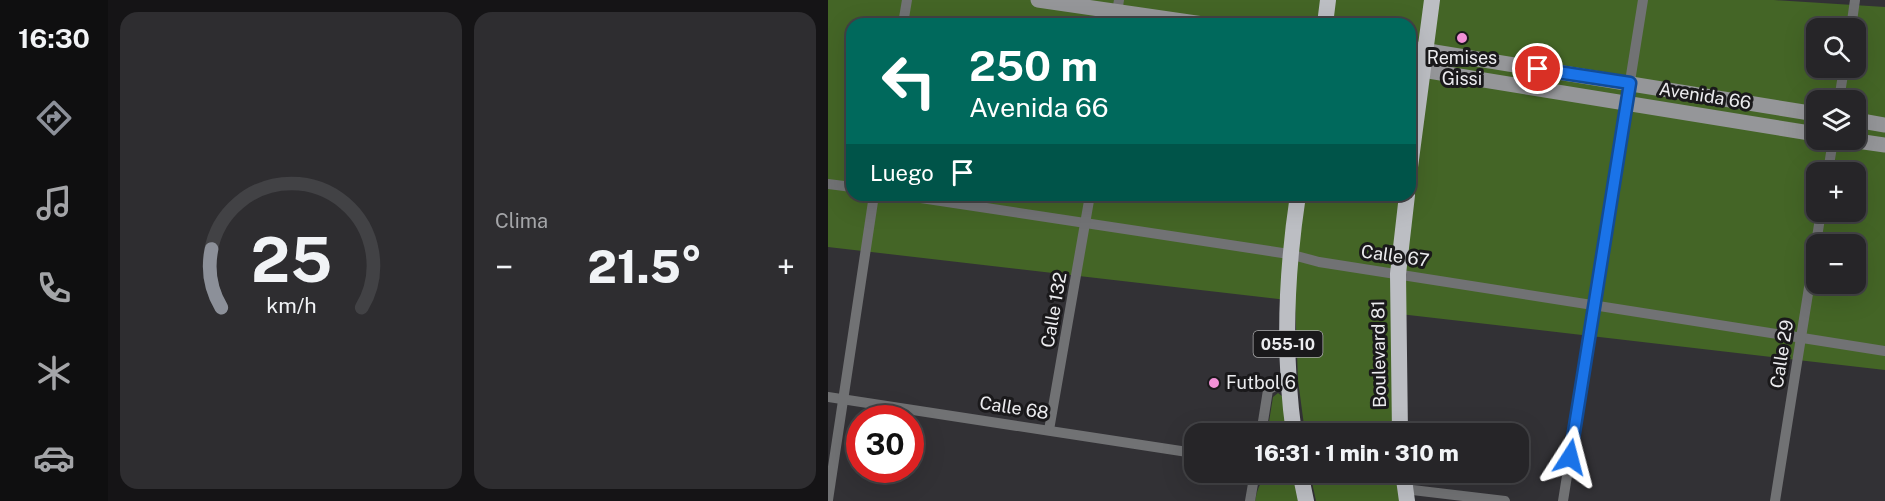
<!DOCTYPE html>
<html lang="es">
<meta charset="utf-8">
<style>
body{margin:0;font-family:"Public Sans",sans-serif;background:#2e2d30;color:#f1f3f6;height:100vh;display:flex;flex-direction:column;font-size:22px;white-space:nowrap}
*{box-sizing:border-box;margin:0}
p{font-size:20px;color:#a4a5a8}
.icon{flex:none;width:33px;height:33px;fill:none;stroke:currentColor;stroke-width:2;stroke-linecap:round;stroke-linejoin:round}
.map{position:relative;flex:1;overflow:hidden}
.drawer{display:flex;flex-direction:column;gap:12px;padding:12px;background:#151416;width:720px}
.drawer>*{flex:none}
.banner{position:absolute;left:18px;top:18px;width:570px;height:183px;border-radius:18px;box-shadow:0 6px 24px #0002,0 0 0 2px #424245;background:#00695c;color:#fff;overflow:hidden}
.buttons{position:absolute;left:978px;top:18px;display:grid;gap:12px}
.buttons a{display:grid;place-items:center;width:60px;height:60px;border-radius:12px;background:#262528;box-shadow:0 6px 24px #0002,0 0 0 2px #424245;font-size:30px}
.speed{position:absolute;left:18px;top:405px;display:flex;gap:12px;font-size:30px;font-weight:700;text-align:center}
.speed>*{display:grid;place-content:center;width:78px;height:78px;border-radius:50%;background:#262528;box-shadow:0 6px 24px #0002,0 0 0 2px #424245;line-height:1}
.speed .limit{border:9px solid #d22;background:#fff;color:#111}
.pin{position:absolute;display:grid;place-items:center;width:51px;height:51px;color:#fff;margin:-26px;border:3px solid #fff;border-radius:50%;box-shadow:0 2px 6px #0007}
.me{position:absolute;width:66px;margin:-33px;rotate:9deg;stroke-linejoin:round;filter:drop-shadow(0 0 4px #0008)}
.turn{display:flex;align-items:center;gap:21px;height:126px;padding:0 24px;font-size:27px}
.turn .icon{width:78px;height:78px;stroke-width:2.5}
.turn b{display:block;font-size:42px;line-height:51px}
.then{display:flex;align-items:center;height:57px;padding:0 24px;background:#0003;gap:12px;font-size:22px}
.big{font-size:45px;font-weight:800;line-height:1.1}
.drawer .card{flex:1;display:flex;flex-direction:column;justify-content:center;gap:9px;min-width:0;padding:0 21px;border-radius:18px;background:#2e2d30}
.drawer .dial{align-items:center;gap:0}
.dial svg{height:156px;overflow:visible;fill:none;stroke:#424245;stroke-width:7;stroke-linecap:round;text-anchor:middle}
.dial text{fill:#f1f3f6;stroke:none}
.heat{display:flex;justify-content:space-between;align-items:center;font-size:33px;direction:ltr}
.drawer .tiles{flex:1;display:grid;gap:12px;grid-template-columns:repeat(2,1fr)}
.trip{position:absolute;left:356px;top:423px;width:345px;height:60px;border-radius:18px;background:#262528;box-shadow:0 6px 24px #0002,0 0 0 2px #424245;font-weight:800;line-height:60px;text-align:center}
main{display:flex;flex:1;min-height:0}
.menu{display:flex;flex-direction:column;width:108px;justify-content:space-around;align-items:center;background:#0f0f10;color:#a4a5a8}
.menu .icon{width:42px;height:42px}
.menu .active{color:#8c9099}
.menu b{font-size:27px;color:#f1f3f6}
.map>svg:first-child{display:block}
.green{fill:#446526;fill-rule:evenodd}
.lines{fill:none;stroke-linecap:round;stroke-linejoin:round}
.minor{stroke:#717274;stroke-width:10}
.secondary{stroke:#959699;stroke-width:15}
.trunk{stroke:#bcbec3;stroke-width:16}
.route-casing{stroke:#114b97;stroke-width:15}
.route{stroke:#1a73e8;stroke-width:10}
.poi-dot{fill:#f291d6;stroke:#1a191b;stroke-width:2}
.labels{text-anchor:middle;stroke-width:6;stroke-linejoin:round;paint-order:stroke}
.shield{fill:#1a191b;stroke:#adadaf;stroke-width:1.5}
.shield-label{font-size:16px;font-weight:bold;fill:#ececef}
.poi-label{font-size:18px;fill:#ececef;stroke:#1a191b}
.street-label{font-size:18px;fill:#ececef;stroke:#1a191b}
</style>
<main>
<nav class="menu">
<b>16:30</b>
<svg class="icon active" aria-label="directions" viewBox="0 0 24 24"><path d="M12 3l9 9-9 9-9-9zM9 14v-3h6M13 9l2 2-2 2"/></svg>
<svg class="icon" aria-label="music" viewBox="0 0 24 24"><path d="M9 18V5l10-2v13"/><circle cx="6" cy="18" r="3"/><circle cx="16" cy="16" r="3"/></svg>
<svg class="icon" aria-label="phone" viewBox="0 0 24 24"><path d="M5 4h4l2 5-3 2q2 4 5 5l2-3 5 2v4C11 20 4 13 5 4z"/></svg>
<svg class="icon" aria-label="climate" viewBox="0 0 24 24"><path d="M12 3v18M4 7l16 10M4 17L20 7"/></svg>
<svg class="icon" aria-label="car" viewBox="0 0 24 24"><path d="M5 17H2v-5l4-1 3-4h7l3 4 3 1v5h-3M9 17h6M6 11h13"/><circle cx="7" cy="17" r="2"/><circle cx="17" cy="17" r="2"/></svg>
</nav>
<section class="drawer">
<div class="tiles">
<div class="card dial"><svg viewBox="0 0 100 80">
<path d="M14 69A42 42 0 1 1 86 69"/>
<path d="M14 69A42 42 0 0 1 9 39" stroke="#8c9099"/>
<text x="50" y="56" font-size="32" font-weight="700">25</text>
<text x="50" y="72" font-size="11">km/h</text>
</svg></div>
<div class="card"><p>Clima</p>
<div class="heat"><a>−</a><b class="big">21.5°</b><a>+</a></div>
</div>
</div>
</section>
<div class="map">
<svg width="1057" height="501" viewBox="0 0 1057 501">
<rect width="100%" height="100%" fill="#323135"/>
<!-- green -->
<g class="green">
<path d="M0 0H946L1057 7V370L563 313 566 433H477L470 380 467 301 0 247ZM24 24H582V195H24ZM988 28H1028V68H988ZM988 100H1028V140H988ZM988 172H1028V212H988ZM988 244H1028V284H988Z"/>
<polygon points="450,393 455,397 460,433 439,434 445,397"/>
<path d="M449 473C466 476 468 486 471 501H427C430 486 433 477 449 473Z"/>
<polygon points="482,473 568,473 573,501 488,501"/>
</g>
<g class="lines">
<!-- minor -->
<g class="minor">
<polyline points="75,24 79,0"/>
<polyline points="287,24 291,0"/>
<polyline points="1023,28 1027,0"/>
<polyline points="1011,100 1016,68"/>
<polyline points="1000,172 1005,140"/>
<polyline points="0,184 24,187"/>
<polyline points="73,195 461,254 491,262 1057,351"/>
<polyline points="0,397 366,453"/>
<polyline points="221,430 262,195"/>
<polyline points="433,434 440,390 458,380"/>
<polyline points="576,489 677,501"/>
<polyline points="0,500 46,195"/>
<polyline points="422,501 427,472"/>
<polyline points="735,501 815,0"/>
<polyline points="947,501 993,212"/>
</g>
<!-- secondary -->
<g class="secondary">
<polyline points="210,0 375,24"/>
<polyline points="582,48 988,114"/>
<polyline points="582,68 988,134"/>
<polyline points="1028,120 1057,125"/>
<polyline points="1022,140 1057,145"/>
</g>
<!-- trunk -->
<g class="trunk">
<polyline points="497,24 500,0"/>
<polyline points="582,167 604,0"/>
<path d="M466 434C455 355 458 274 470 195"/>
<polyline points="572,434 570,274 579,195"/>
<polyline points="472,472 478,501"/>
<polyline points="575,472 579,501"/>
</g>
</g>
<g class="lines">
<!-- route casing -->
<g class="route-casing">
<polyline id="route" points="710,69 802,83 742,457"/>
</g>
<!-- route -->
<use href="#route" class="route"/>
</g>
<!-- markers -->
<g class="poi-dot">
<circle cx="634" cy="38" r="6"/>
<circle cx="386" cy="383" r="6"/>
</g>
<g class="labels">
<!-- shield labels -->
<rect class="shield" x="425.5" y="331" width="69" height="26" rx="4.5"/>
<g class="shield-label">
<text x="460" y="350">055-10</text>
</g>
<!-- poi labels -->
<g class="poi-label">
<text x="634" y="64">Remises<tspan x="634" dy="21">Gissi</tspan></text>
<text x="398" y="389" text-anchor="start">Futbol 6</text>
</g>
<!-- street labels -->
<g class="street-label">
<text transform="translate(877 96) rotate(9)" y="6">Avenida 66</text>
<text transform="translate(567 256) rotate(8)" y="6">Calle 67</text>
<text transform="translate(226 310) rotate(-80)" y="6">Calle 132</text>
<text transform="translate(551 354) rotate(-91)" y="6">Boulevard 81</text>
<text transform="translate(954 354) rotate(-81)" y="6">Calle 29</text>
<text transform="translate(186 408) rotate(9)" y="6">Calle 68</text>
</g>
</g>
</svg>
<div class="buttons">
<a><svg class="icon" aria-label="search" viewBox="0 0 24 24"><circle cx="10" cy="10" r="6"/><path d="M15 15l6 6"/></svg></a>
<a><svg class="icon" aria-label="layers" viewBox="0 0 24 24"><path d="M12 4l9 5-9 5-9-5zM3 14l9 5 9-5"/></svg></a>
<a>+</a>
<a>−</a>
</div>
<div class="speed"><div class="limit">30</div></div>
<div class="pin" style="left:710px;top:69px;background:#d93025"><svg class="icon" aria-label="arrive" viewBox="0 0 24 24"><path d="M6 21V4h12l-3 4 3 4H6"/></svg></div>
<svg class="me" style="left:742px;top:457px" viewBox="-20 -20 40 40"><path d="M0-17L14 15 0 8-14 15z" fill="#1a73e8" stroke="#fff" stroke-width="4"/></svg>
<div class="trip">16:31 · 1 min · 310 m</div>
<div class="banner">
<div class="turn"><svg class="icon" aria-label="left" viewBox="0 0 24 24"><path d="M17 20v-9H6M10 6l-5 5 5 5"/></svg><div><b>250 m</b>Avenida 66</div></div>
<div class="then">Luego<svg class="icon" aria-label="arrive" viewBox="0 0 24 24"><path d="M6 21V4h12l-3 4 3 4H6"/></svg></div>
</div>
</div>
</main>
